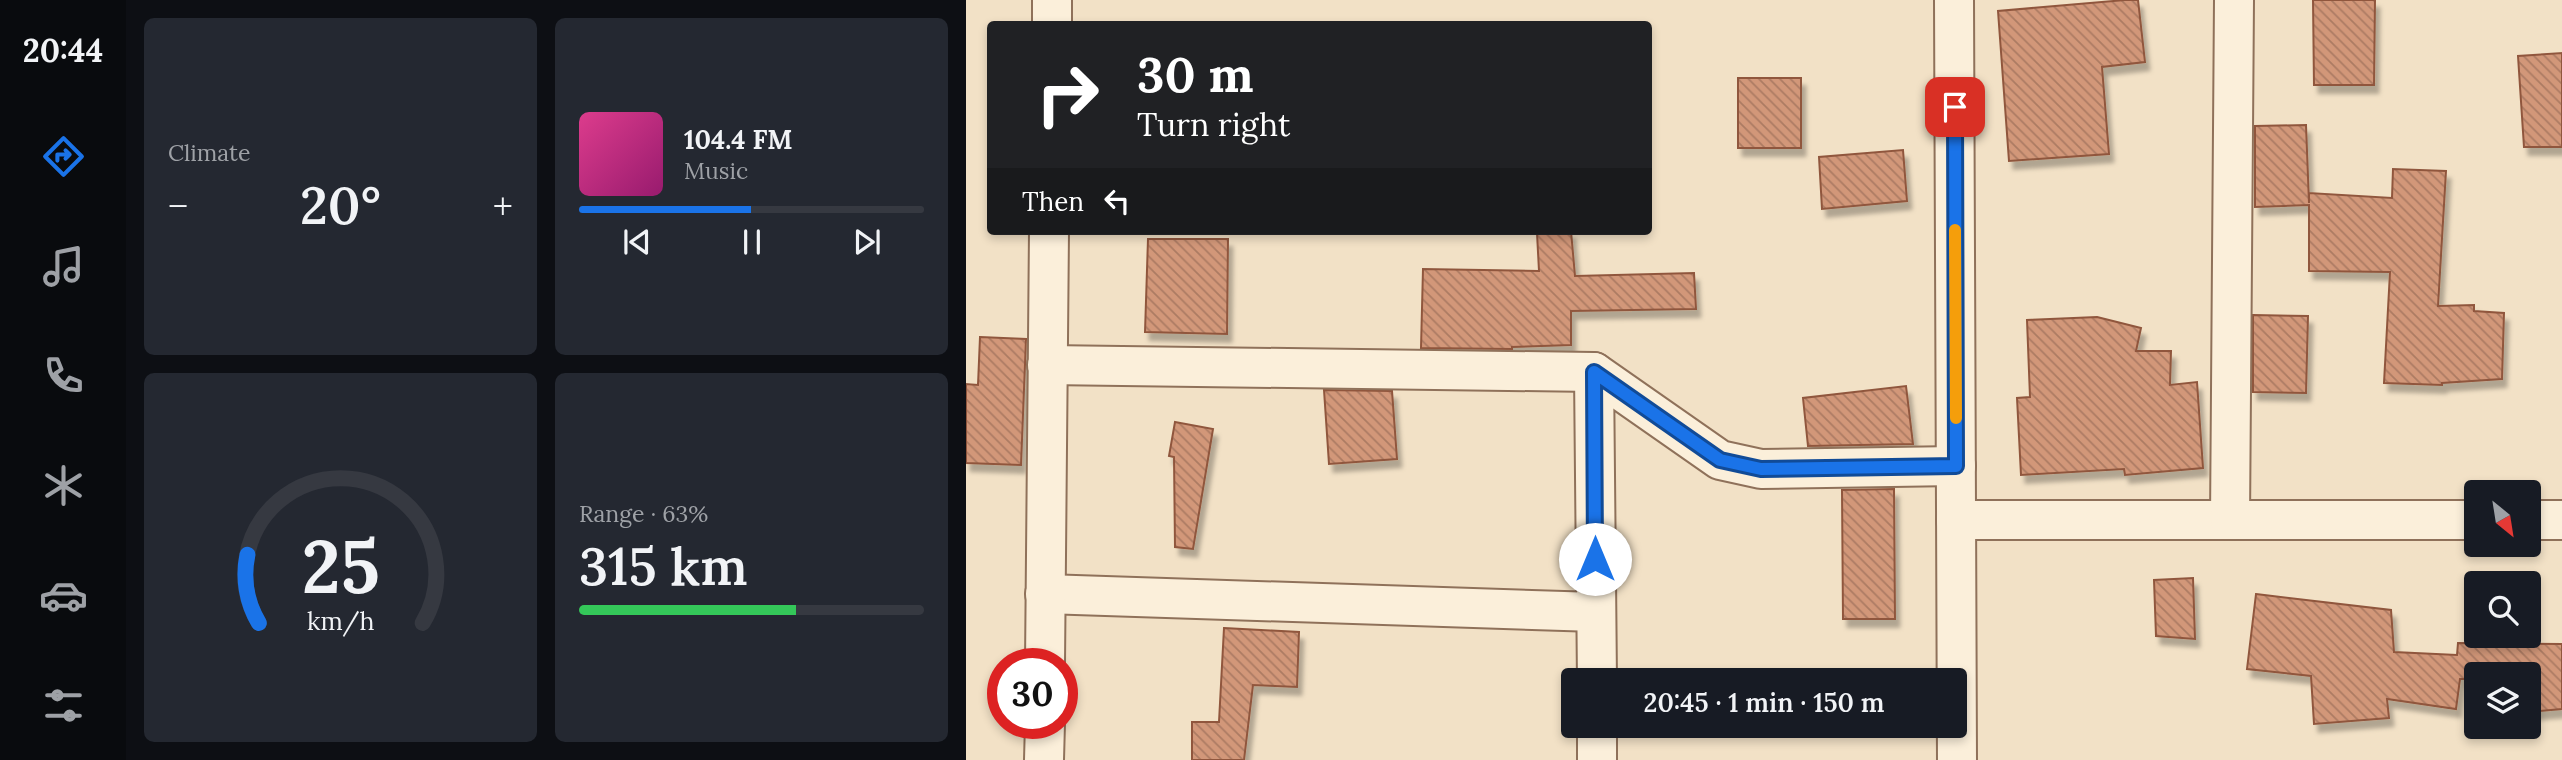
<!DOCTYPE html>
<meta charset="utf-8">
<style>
body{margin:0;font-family:Lora,serif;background:#242831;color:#f1f3f6;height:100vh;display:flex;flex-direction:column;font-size:26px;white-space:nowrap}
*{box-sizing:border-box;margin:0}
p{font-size:23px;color:#9ea1a6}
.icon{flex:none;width:38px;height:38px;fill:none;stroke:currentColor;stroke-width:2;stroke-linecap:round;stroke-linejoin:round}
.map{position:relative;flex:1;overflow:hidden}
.sheet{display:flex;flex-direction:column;gap:18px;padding:18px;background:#0d0f14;width:840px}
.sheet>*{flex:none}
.banner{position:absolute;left:21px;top:21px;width:665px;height:214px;border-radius:7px;box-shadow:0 4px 10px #0003;background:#202124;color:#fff;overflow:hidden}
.needle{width:46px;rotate:150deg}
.buttons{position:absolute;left:1498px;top:480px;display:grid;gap:14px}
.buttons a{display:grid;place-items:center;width:77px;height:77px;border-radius:7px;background:#171b24;box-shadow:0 4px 10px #0003;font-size:35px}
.speed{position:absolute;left:21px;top:648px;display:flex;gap:14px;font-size:35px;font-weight:700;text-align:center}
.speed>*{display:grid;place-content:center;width:91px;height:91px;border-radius:50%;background:#171b24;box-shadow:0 4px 10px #0003;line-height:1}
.speed .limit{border:10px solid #d22;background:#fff;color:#111}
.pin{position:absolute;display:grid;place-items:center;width:60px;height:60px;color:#fff;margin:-30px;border-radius:14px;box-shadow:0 4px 10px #0006}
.me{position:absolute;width:77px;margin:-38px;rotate:0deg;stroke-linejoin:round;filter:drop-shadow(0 0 5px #0008)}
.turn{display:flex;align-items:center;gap:24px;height:147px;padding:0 35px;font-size:32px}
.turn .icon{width:91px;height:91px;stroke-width:2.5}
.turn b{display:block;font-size:49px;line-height:60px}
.then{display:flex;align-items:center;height:66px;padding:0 35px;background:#0003;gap:14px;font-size:26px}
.big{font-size:52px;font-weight:600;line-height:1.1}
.sheet .card{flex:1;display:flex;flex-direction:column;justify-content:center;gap:10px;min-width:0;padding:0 24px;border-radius:10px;background:#242831}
.sheet .dial{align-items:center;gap:0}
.dial svg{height:182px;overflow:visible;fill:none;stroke:#363941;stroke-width:7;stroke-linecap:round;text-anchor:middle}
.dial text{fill:#f1f3f6;stroke:none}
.song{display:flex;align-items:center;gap:21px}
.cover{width:84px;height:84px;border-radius:10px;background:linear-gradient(135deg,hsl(330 70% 55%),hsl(320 70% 35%))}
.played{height:7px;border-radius:4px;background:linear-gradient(90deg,#1a73e8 50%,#363941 50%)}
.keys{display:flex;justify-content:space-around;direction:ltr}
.heat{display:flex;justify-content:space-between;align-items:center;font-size:38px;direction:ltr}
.charge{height:10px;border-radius:5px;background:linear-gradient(90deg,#34c759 63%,#363941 0)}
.sheet .tiles{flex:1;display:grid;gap:18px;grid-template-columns:repeat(2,1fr)}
.trip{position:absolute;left:595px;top:668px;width:406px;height:70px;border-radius:7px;background:#171b24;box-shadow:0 4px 10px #0003;font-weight:600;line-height:70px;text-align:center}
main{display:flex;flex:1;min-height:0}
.dock{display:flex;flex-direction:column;width:126px;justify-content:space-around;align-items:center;background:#090b0e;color:#9ea1a6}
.dock .icon{width:49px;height:49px}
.dock .active{color:#1a73e8}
.dock b{font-size:32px;color:#f1f3f6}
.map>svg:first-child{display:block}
.building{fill:url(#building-back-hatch);stroke:#90573e;stroke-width:2;filter:url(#shadow)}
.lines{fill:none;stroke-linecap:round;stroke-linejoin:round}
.minor-casing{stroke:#8f715a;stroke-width:42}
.minor{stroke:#fbefda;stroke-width:38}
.route-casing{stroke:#114b97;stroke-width:18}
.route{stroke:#1a73e8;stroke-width:12}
.slow{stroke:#f59e0b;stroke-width:12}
</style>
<main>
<nav class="dock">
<b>20:44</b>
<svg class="icon active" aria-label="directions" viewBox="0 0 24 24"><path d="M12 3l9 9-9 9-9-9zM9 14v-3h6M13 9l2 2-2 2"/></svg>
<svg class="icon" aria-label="music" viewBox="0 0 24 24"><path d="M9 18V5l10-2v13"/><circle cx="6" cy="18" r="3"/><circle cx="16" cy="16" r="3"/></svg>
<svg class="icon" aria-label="phone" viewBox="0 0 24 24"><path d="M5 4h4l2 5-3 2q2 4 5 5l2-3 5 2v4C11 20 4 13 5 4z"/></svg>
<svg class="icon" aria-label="climate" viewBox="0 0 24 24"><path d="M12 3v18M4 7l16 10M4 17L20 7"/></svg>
<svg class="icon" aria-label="car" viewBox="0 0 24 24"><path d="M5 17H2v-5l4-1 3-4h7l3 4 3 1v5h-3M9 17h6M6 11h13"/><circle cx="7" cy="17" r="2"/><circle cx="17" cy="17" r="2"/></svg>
<svg class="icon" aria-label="filters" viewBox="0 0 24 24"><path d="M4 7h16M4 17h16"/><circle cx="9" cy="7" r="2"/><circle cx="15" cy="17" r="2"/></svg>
</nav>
<section class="sheet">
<div class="tiles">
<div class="card"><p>Climate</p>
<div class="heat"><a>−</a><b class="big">20°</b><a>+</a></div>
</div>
<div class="card">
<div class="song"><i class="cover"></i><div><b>104.4 FM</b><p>Music</p></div></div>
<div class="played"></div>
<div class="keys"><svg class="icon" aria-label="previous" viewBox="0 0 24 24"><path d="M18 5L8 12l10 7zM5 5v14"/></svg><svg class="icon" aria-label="pause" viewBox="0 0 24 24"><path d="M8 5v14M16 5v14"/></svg><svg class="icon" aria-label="next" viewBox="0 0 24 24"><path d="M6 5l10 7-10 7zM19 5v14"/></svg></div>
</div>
<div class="card dial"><svg viewBox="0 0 100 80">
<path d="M14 69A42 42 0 1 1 86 69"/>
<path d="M14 69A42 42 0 0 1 9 39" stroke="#1a73e8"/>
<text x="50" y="56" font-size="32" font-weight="700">25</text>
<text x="50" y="72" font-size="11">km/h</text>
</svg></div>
<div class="card"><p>Range · 63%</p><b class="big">315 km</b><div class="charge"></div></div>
</div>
</section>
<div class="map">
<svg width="1596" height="760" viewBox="0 0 1596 760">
<defs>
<pattern id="building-back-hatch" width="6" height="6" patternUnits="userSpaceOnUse" patternTransform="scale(1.75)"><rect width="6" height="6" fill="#d29779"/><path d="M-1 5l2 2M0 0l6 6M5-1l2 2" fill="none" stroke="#ac7b63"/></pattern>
<filter id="shadow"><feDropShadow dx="4.5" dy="8" stdDeviation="2" flood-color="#0004"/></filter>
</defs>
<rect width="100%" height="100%" fill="#f2e1c6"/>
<!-- building -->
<g class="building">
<polygon points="1159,0 1172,0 1179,62 1136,67 1143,154 1043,161 1032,11"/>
<polygon points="1347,0 1409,0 1408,85 1348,85"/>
<polygon points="1596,53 1596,147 1558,147 1552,56"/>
<rect x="772" y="78" width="63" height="70"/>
<polygon points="1340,125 1343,203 1343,193 1426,198 1427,169 1480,171 1472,306 1508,305 1508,311 1538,313 1536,379 1476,383 1476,385 1418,383 1424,272 1343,271 1343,205 1289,207 1289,126"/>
<polygon points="937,150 941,201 856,209 853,157"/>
<polygon points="605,231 609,276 728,273 730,309 605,311 605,345 546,347 546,349 455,348 457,269 573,271 571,233"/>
<polygon points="182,239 262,239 261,334 179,332"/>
<polygon points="1287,315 1342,316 1340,393 1287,392"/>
<polygon points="1131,317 1175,328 1170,351 1205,351 1204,385 1231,382 1237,468 1159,475 1158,469 1055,475 1051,398 1064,397 1061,320"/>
<polygon points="14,337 60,339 55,465 0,463 0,384 12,385"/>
<polygon points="940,386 947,444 842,446 837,398"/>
<polygon points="358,390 426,391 431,459 363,464"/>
<polygon points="209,422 247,429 227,549 209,547 208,457 203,456"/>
<polygon points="928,489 929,619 877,619 876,490"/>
<polygon points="1227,578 1229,639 1190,636 1188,580"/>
<polygon points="1290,594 1425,610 1428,652 1491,655 1492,643 1596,644 1596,709 1563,712 1563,674 1510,674 1510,679 1494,679 1490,709 1421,699 1423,718 1348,724 1345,676 1281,669"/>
<polygon points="258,628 333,632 331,687 287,685 278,760 226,760 226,722 253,722"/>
</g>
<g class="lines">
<!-- minor casing -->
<g class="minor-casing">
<g id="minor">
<polyline points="988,0 991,760"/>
<polyline points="86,24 86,0"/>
<polyline points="81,365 628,372 754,460 795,469 990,466"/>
<polyline points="628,372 631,681"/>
<polyline points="990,520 1510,520"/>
<polyline points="1264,520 1268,0"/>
<polyline points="1563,520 1596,520"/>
<polyline points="79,594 630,612"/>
<polyline points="79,663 83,231"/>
<polyline points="631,726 631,760"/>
<polyline points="78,760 79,723"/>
</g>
</g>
<!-- minor -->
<use href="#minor" class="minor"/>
</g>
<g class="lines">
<!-- route casing -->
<g class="route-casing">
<polyline id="route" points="629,559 628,372 754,460 795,469 990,466 989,107"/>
</g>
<!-- route -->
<use href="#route" class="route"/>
<!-- slow -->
<polyline class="slow" points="989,230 990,418"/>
</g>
</svg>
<div class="buttons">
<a><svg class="needle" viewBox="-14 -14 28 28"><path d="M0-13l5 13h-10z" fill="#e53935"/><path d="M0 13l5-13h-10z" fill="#9ea1a6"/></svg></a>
<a><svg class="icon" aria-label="search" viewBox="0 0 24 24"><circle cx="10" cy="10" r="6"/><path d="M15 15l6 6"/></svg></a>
<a><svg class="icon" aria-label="layers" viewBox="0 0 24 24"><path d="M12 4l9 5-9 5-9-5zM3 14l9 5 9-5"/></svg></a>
</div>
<div class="speed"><div class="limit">30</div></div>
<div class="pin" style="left:989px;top:107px;background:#d93025"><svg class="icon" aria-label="arrive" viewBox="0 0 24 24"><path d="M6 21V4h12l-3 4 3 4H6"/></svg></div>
<svg class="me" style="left:629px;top:559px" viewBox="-20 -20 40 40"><circle r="19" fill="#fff"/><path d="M0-13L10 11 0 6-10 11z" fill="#1a73e8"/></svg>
<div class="trip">20:45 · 1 min · 150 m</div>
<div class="banner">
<div class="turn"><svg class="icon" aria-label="right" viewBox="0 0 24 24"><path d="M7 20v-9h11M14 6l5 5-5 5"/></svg><div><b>30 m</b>Turn right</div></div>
<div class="then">Then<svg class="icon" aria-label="left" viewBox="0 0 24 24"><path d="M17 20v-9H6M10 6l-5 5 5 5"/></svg></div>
</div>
</div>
</main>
